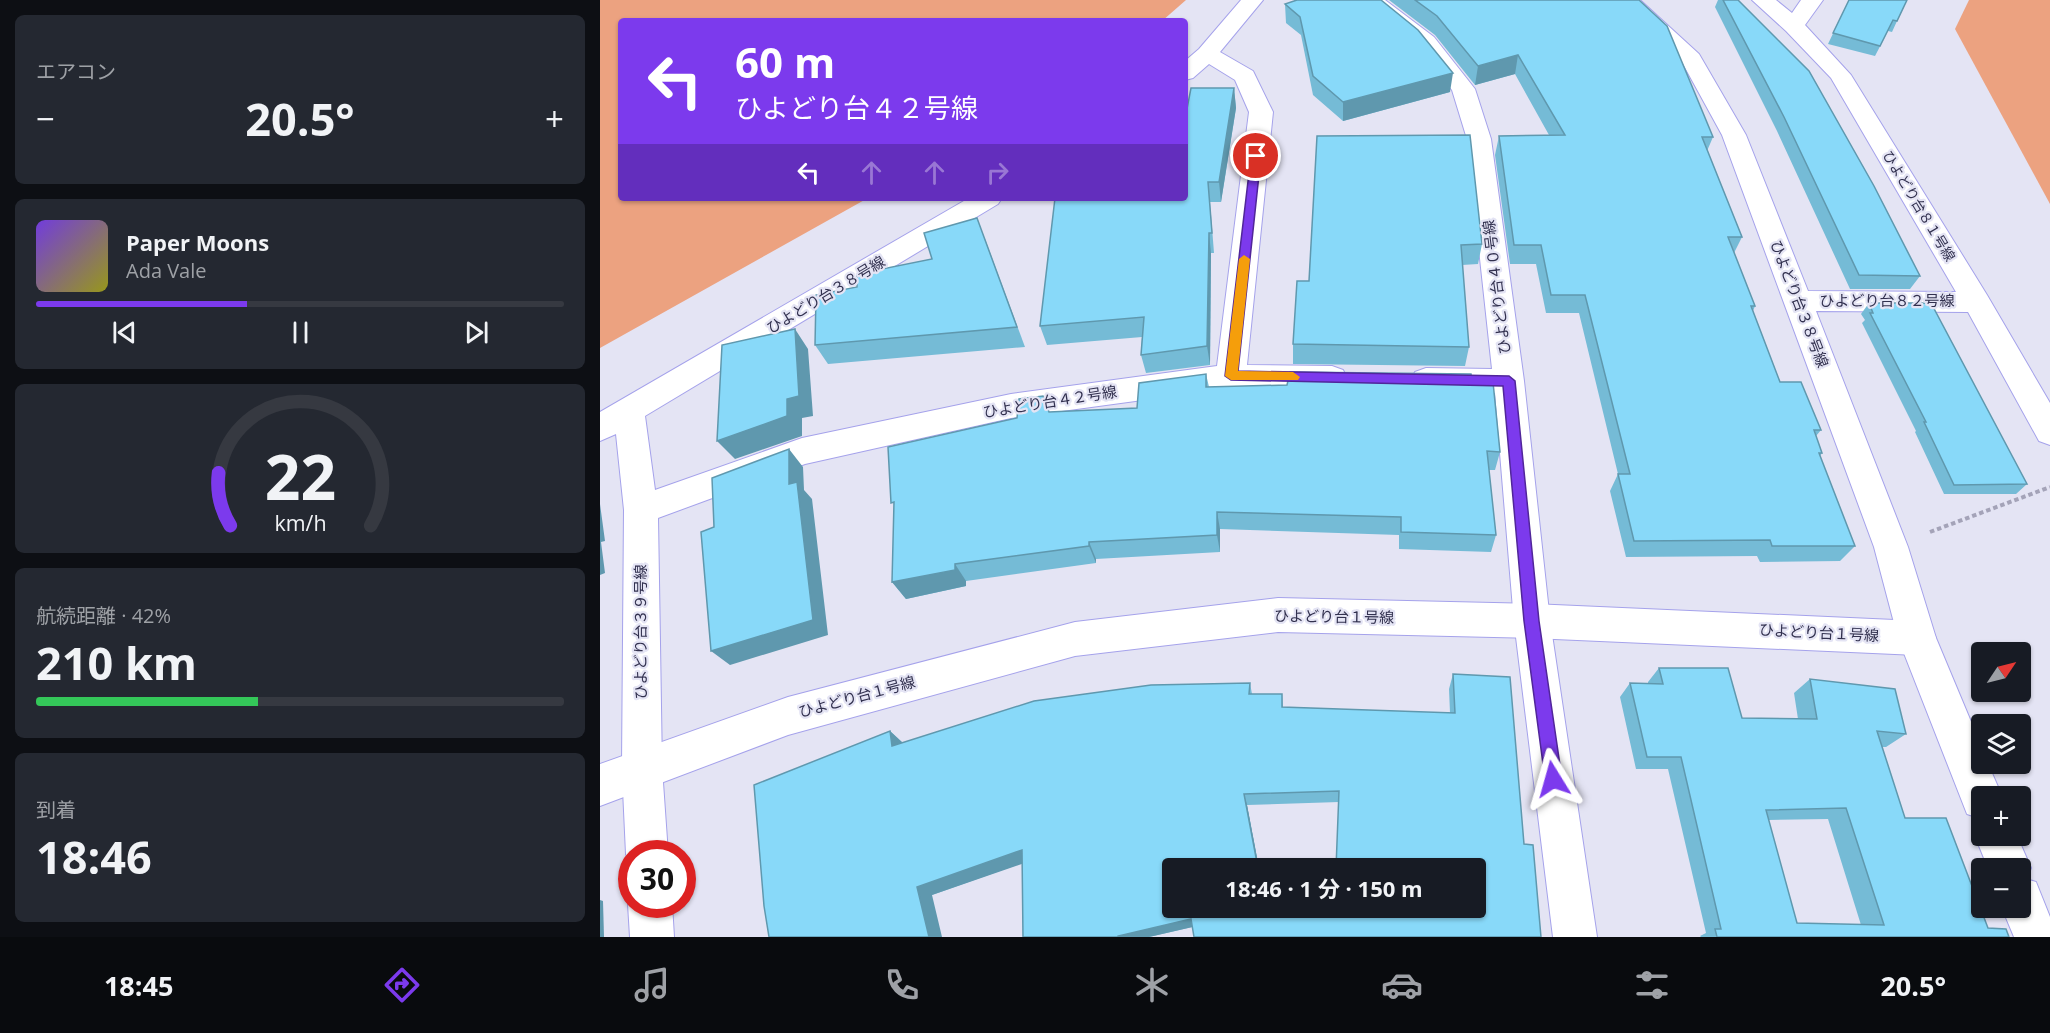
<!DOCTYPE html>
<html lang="ja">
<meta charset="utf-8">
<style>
body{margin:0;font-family:"Open Sans","Noto Sans JP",sans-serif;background:#242831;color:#f1f3f6;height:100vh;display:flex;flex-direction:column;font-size:22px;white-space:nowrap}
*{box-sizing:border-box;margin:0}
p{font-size:20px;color:#9ea1a6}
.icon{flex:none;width:33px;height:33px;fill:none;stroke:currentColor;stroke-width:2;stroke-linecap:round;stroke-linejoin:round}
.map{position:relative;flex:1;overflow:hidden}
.sheet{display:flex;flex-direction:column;gap:15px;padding:15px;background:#0d0f14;width:600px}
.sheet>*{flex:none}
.hud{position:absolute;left:18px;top:18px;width:570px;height:183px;border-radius:6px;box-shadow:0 2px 4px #0004;background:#7c3aed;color:#fff;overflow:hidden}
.needle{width:39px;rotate:55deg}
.buttons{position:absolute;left:1371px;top:642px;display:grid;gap:12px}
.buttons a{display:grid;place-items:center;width:60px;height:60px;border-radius:6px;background:#171b24;box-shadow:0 2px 4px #0004;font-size:30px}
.speed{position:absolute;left:18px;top:840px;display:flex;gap:12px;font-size:30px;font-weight:700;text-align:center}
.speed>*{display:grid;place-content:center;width:78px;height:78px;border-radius:50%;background:#171b24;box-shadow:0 2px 4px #0004;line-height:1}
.speed .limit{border:9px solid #d22;background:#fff;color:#111}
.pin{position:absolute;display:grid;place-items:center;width:51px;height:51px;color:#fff;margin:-26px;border:3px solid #fff;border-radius:50%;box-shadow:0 2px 6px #0007}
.me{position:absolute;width:66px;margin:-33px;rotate:352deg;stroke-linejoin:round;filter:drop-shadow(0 0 4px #0008)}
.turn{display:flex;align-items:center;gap:21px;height:126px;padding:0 18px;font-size:27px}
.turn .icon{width:78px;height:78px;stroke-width:2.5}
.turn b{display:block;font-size:42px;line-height:51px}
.lanes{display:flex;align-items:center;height:57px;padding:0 18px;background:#0003;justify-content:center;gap:30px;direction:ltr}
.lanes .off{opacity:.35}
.big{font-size:45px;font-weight:700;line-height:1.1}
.sheet .card{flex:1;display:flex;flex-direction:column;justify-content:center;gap:9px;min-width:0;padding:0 21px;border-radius:9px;background:#242831}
.sheet .dial{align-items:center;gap:0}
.dial svg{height:156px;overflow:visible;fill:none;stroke:#363941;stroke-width:7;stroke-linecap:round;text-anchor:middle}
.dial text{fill:#f1f3f6;stroke:none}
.song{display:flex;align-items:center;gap:18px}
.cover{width:72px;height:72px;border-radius:9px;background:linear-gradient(135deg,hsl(260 70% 55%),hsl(60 70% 35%))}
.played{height:6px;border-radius:3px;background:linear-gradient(90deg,#7c3aed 40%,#363941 40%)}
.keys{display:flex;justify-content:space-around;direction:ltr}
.heat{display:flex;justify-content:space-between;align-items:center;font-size:33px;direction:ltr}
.charge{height:9px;border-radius:4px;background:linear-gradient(90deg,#34c759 42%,#363941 0)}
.trip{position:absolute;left:562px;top:858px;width:324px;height:60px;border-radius:6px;background:#171b24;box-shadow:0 2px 4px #0004;font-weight:700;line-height:60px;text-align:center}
.tabs{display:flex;height:96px;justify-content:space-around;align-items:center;background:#090b0e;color:#9ea1a6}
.tabs .icon{width:42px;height:42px}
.tabs .active{color:#7c3aed}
.tabs b{font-size:27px;color:#f1f3f6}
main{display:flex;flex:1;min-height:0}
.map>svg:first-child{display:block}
.green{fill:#eca280}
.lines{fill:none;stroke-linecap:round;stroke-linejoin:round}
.minor-casing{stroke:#a5a2eb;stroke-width:2}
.tertiary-casing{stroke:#a5a2eb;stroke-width:2}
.path{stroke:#a4a3b8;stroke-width:4;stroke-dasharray:4.5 3;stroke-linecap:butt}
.minor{fill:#fff;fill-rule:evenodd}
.tertiary{fill:#fff;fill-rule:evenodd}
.wall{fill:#75bbd6;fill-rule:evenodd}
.shaded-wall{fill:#5f98ae}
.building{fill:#88d9f9;stroke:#5f98ae;stroke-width:1.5;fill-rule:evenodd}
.route{fill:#7c3aed;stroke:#51269a;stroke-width:1.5}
.slow{fill:#f59e0b}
.labels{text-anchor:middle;stroke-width:4.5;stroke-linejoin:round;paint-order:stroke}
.far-street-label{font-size:14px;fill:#32314f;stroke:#e4e4f4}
.street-label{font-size:15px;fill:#32314f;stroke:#e4e4f4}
</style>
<main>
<section class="sheet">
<div class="card"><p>エアコン</p>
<div class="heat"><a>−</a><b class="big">20.5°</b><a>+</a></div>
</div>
<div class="card">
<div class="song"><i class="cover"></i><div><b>Paper Moons</b><p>Ada Vale</p></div></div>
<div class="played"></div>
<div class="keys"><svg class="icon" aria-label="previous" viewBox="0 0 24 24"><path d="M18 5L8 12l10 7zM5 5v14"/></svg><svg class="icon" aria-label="pause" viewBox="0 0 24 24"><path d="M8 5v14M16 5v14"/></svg><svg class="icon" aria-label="next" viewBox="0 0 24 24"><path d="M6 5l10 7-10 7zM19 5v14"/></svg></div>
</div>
<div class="card dial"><svg viewBox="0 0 100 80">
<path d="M14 69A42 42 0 1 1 86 69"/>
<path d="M14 69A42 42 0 0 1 8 42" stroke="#7c3aed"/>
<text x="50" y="56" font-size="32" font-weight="700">22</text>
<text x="50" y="72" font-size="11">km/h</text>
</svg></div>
<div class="card"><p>航続距離 · 42%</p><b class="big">210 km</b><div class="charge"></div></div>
<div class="card"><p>到着</p><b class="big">18:46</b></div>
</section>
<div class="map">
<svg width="1450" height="937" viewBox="0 0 1450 937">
<rect width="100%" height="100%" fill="#e4e4f4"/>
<!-- green -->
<g class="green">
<polygon points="0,0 586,0 562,21 21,21 21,198 268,198 0,348"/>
<polygon points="1369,0 1450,0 1450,204 1355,29"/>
</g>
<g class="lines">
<!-- minor casing -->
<g class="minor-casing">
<g id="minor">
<polygon points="641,0 663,0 620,52 653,71 673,112 647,365 732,366 743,370 747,378 743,386 732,390 631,388 411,418 205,464 58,518 62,768 68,854 32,854 32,868 26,854 22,768 24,510 16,434 0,441 0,412 369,198 402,198 398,204 45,416 55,490 202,438 411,394 617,366 649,112 635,80 609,64 593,78 585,80 585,61 599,49"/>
<polygon points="761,0 785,0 834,37 875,89 891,139 924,381 950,621 997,937 953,937 914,621 895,393 826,392 815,388 811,380 815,372 826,368 892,369 867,139 852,90 818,47"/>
<polygon points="1017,0 1040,0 1099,54 1146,135 1208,291 1356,292 1231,78 1186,31 1152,0 1176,0 1192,13 1201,0 1223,0 1205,25 1251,75 1387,295 1450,403 1450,445 1439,441 1368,312 1216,311 1308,547 1336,638 1382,748 1382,764 1388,764 1402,796 1382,796 1382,819 1367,814 1298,638 1274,547 1122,135 1082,62"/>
<polygon points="1382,821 1382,836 1417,836 1431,868 1426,879 1436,882 1450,917 1450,937 1414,937 1402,908 1420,908 1420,868 1388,868 1375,836"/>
<polygon points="32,895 32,904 72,904 74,937 30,937 28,904"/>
</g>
</g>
<!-- tertiary casing -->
<g class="tertiary-casing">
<polygon id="tertiary" points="678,598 932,604 1317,621 1330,626 1336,638 1330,650 1317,655 932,638 678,632 475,656 188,735 0,806 0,764 188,697 475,622"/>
</g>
<!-- path -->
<polyline class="path" points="1330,532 1450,487"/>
<!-- minor -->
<use href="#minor" class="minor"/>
<!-- tertiary -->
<use href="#tertiary" class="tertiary"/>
</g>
<!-- wall -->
<g class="wall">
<polygon points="789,0 1039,0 1113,137 1107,151 1142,237 1134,253 1155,306 1153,311 1180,382 1221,430 1216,436 1222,453 1220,456 1255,546 1240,561 1160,562 1157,556 1026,557 1010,491 1018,474 979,313 946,313 936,264 910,264 895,155 899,136 949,135 915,74 875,85 835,35"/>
<polygon points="1118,0 1138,0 1320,276 1310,289 1250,289 1177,131 1115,7"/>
<polygon points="1249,0 1297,21 1292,32 1288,31 1275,56 1228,44"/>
<polygon points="685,4 850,92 743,121 713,95 701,35 686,23"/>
<polygon points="634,88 636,108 621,202 610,202 614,253 611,253 610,365 546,373 541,355 542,337 447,345 440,326 585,198"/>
<polygon points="717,136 882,244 878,264 862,265 869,347 865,366 693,364 693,344 709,281"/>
<polygon points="385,239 425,347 228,364 215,345 257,287"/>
<polygon points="1269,303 1427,484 1416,494 1344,494 1315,432 1316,431 1262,323 1265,320 1261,314"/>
<polygon points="606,374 609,387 872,382 900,452 895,470 889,470 896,535 891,552 799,549 799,535 620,529 620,552 496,559 496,563 366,581 366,586 306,599 292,582 450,412 537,408"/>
<path d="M1059 668 1142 718 1198 719 1194 693 1210 679 1306 734 1286 747H1282L1305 818 1388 928 1409 937H1101L1100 936 1106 933 1068 769H1036L1020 697 1030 683 1048 684V682ZM1228 819 1261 925 1197 923 1168 820Z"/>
<path d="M853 674 924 844 941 937 592 927 549 937H423L422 863 332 895 290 731 303 743 650 683 652 694H682L683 707 850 713 849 689ZM739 802 876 908 667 911 666 908 573 868H659L647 805Z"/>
</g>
<!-- shaded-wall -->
<g class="shaded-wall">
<polygon points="918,55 915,74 875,85 878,66"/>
<polygon points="853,73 850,92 743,121 743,102"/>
<polygon points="634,88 636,108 621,202 619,182"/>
<polygon points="609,233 611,253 610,365 607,346"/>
<polygon points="195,329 208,349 213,416 202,418 202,436 135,459 117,441 187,399"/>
<polygon points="189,449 203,467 204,490 212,499 228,635 130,665 111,651 189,484"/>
<polygon points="0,504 5,541 1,542 5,573 0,575"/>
<polygon points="617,512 620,529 620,552 617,535"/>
<polygon points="489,542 496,559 496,563 489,546"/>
<polygon points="355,564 366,581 366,586 306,599 292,582"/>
<polygon points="290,731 304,744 292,746"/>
<polygon points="644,794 647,805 659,868 658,868"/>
<polygon points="422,850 433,860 332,895 342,937 329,937 317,887"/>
<polygon points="0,900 3,901 4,937 0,937"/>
<polygon points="591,919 597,926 549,937 518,937 518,936"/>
</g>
<!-- building -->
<g class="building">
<polygon points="697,0 781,0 818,30 853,73 743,102 713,76 700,17 685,4"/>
<polygon points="815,0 1039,0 1067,26 1113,137 1102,137 1142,237 1128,237 1155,306 1151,306 1180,382 1201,382 1221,430 1214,430 1222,453 1219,453 1255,546 1172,546 1170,540 1034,541 1018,474 1030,474 985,295 951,295 941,245 914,245 899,136 965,135 918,55 878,66 837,16"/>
<polygon points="1123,0 1138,0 1209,71 1274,186 1320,276 1259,275 1184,117"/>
<polygon points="1249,0 1307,0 1297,21 1293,20 1280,46 1233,33"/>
<polygon points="591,88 634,88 619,182 608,182 612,233 609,233 607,346 541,355 544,317 440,326 455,198 585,198 585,119"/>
<polygon points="870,135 882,244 861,245 869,347 693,344 697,281 709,281 717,136"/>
<polygon points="377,218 417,327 215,345 216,295 257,287 257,274 332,259 324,233"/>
<polygon points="1269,303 1331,303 1427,484 1354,485 1324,422 1326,422 1270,313 1273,313"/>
<polygon points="195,329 199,396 187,399 187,416 117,441 122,345"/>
<polygon points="690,372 871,374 872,382 893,382 900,452 887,451 896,535 801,532 801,517 617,512 617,535 489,542 489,546 355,564 355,570 292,582 294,502 291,503 288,447 417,418 419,399 443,396 449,412 537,408 539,383 606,374 606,387 687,385"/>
<polygon points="189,449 189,484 197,482 213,620 111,651 101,532 114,527 112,478"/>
<path d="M1059 668H1128L1142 718 1217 719 1210 679 1295 689 1306 734 1277 731 1305 818H1346L1388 928 1406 929 1409 937H1117L1115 929H1121L1081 757H1047L1030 683 1063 684ZM1246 808 1284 925 1197 923 1166 810Z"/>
<path d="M853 674 910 677 924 844 933 845 941 937H594L591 919 518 936V937H423L422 850 317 887 329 937H169L164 906 154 785 290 731 292 746 434 701 551 685 650 683 649 694H682V707L855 713ZM739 791 736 868H876V908H682L666 911 665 908H573V868H658L644 794Z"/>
</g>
<!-- route -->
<polygon class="route" points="656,152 661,156 638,371 909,376 915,381 939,621 962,779 959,785 953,787 947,785 945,779 924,621 903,386 631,380 625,376 651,156"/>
<!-- slow -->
<polygon class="slow" points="644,255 650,259 638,371 693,372 700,377 698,380 631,380 625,376 639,259"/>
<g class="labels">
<!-- far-street labels -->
<g class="far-street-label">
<text transform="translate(1319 206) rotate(59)" y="5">ひよどり台８１号線</text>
</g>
<!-- street labels -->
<g class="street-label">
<text transform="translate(897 287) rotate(-97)" y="5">ひよどり台４０号線</text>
<text transform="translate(226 295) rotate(-31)" y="5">ひよどり台３８号線</text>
<text x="1287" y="306">ひよどり台８２号線</text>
<text transform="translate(1199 304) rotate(69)" y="5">ひよどり台３８号線</text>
<text transform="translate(450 402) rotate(-9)" y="5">ひよどり台４２号線</text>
<text transform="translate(734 617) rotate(1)" y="5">ひよどり台１号線</text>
<text transform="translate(41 632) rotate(-90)" y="5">ひよどり台３９号線</text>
<text transform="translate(1219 633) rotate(3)" y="5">ひよどり台１号線</text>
<text transform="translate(257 697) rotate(-15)" y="5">ひよどり台１号線</text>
</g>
</g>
</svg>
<div class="buttons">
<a><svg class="needle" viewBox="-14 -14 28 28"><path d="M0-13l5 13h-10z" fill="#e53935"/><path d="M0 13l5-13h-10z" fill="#9ea1a6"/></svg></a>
<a><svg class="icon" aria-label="layers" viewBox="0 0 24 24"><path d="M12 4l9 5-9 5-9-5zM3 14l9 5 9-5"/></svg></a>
<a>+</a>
<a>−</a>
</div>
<div class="speed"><div class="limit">30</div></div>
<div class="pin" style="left:656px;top:156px;background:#d93025"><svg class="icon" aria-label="arrive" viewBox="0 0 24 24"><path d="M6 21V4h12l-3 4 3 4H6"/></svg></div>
<svg class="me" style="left:953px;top:779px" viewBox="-20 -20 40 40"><path d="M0-17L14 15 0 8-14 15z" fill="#7c3aed" stroke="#fff" stroke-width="4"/></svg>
<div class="trip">18:46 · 1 分 · 150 m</div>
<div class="hud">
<div class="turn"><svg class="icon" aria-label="left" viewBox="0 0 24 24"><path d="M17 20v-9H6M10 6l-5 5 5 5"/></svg><div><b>60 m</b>ひよどり台４２号線</div></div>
<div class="lanes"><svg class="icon" aria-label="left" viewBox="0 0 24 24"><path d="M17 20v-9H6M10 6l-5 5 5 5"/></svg><svg class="icon off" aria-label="ahead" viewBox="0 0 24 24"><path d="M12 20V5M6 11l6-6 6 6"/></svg><svg class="icon off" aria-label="ahead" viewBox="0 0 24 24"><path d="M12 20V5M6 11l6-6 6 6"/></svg><svg class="icon off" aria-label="right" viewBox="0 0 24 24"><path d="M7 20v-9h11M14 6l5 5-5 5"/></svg></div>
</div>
</div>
</main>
<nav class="tabs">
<b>18:45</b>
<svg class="icon active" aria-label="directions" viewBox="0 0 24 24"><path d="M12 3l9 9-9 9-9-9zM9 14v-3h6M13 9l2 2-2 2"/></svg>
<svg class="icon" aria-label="music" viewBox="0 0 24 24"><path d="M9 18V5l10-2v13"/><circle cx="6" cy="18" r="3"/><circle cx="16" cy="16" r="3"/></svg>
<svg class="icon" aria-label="phone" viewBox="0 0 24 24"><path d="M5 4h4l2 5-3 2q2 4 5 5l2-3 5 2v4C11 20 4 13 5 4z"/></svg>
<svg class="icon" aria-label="climate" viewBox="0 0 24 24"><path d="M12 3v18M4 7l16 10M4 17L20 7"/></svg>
<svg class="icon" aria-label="car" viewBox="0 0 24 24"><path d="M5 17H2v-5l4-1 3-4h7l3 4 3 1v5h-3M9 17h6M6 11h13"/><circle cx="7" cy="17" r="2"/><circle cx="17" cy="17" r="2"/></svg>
<svg class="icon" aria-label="filters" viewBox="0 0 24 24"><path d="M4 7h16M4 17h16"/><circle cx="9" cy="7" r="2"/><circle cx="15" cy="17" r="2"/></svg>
<b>20.5°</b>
</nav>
